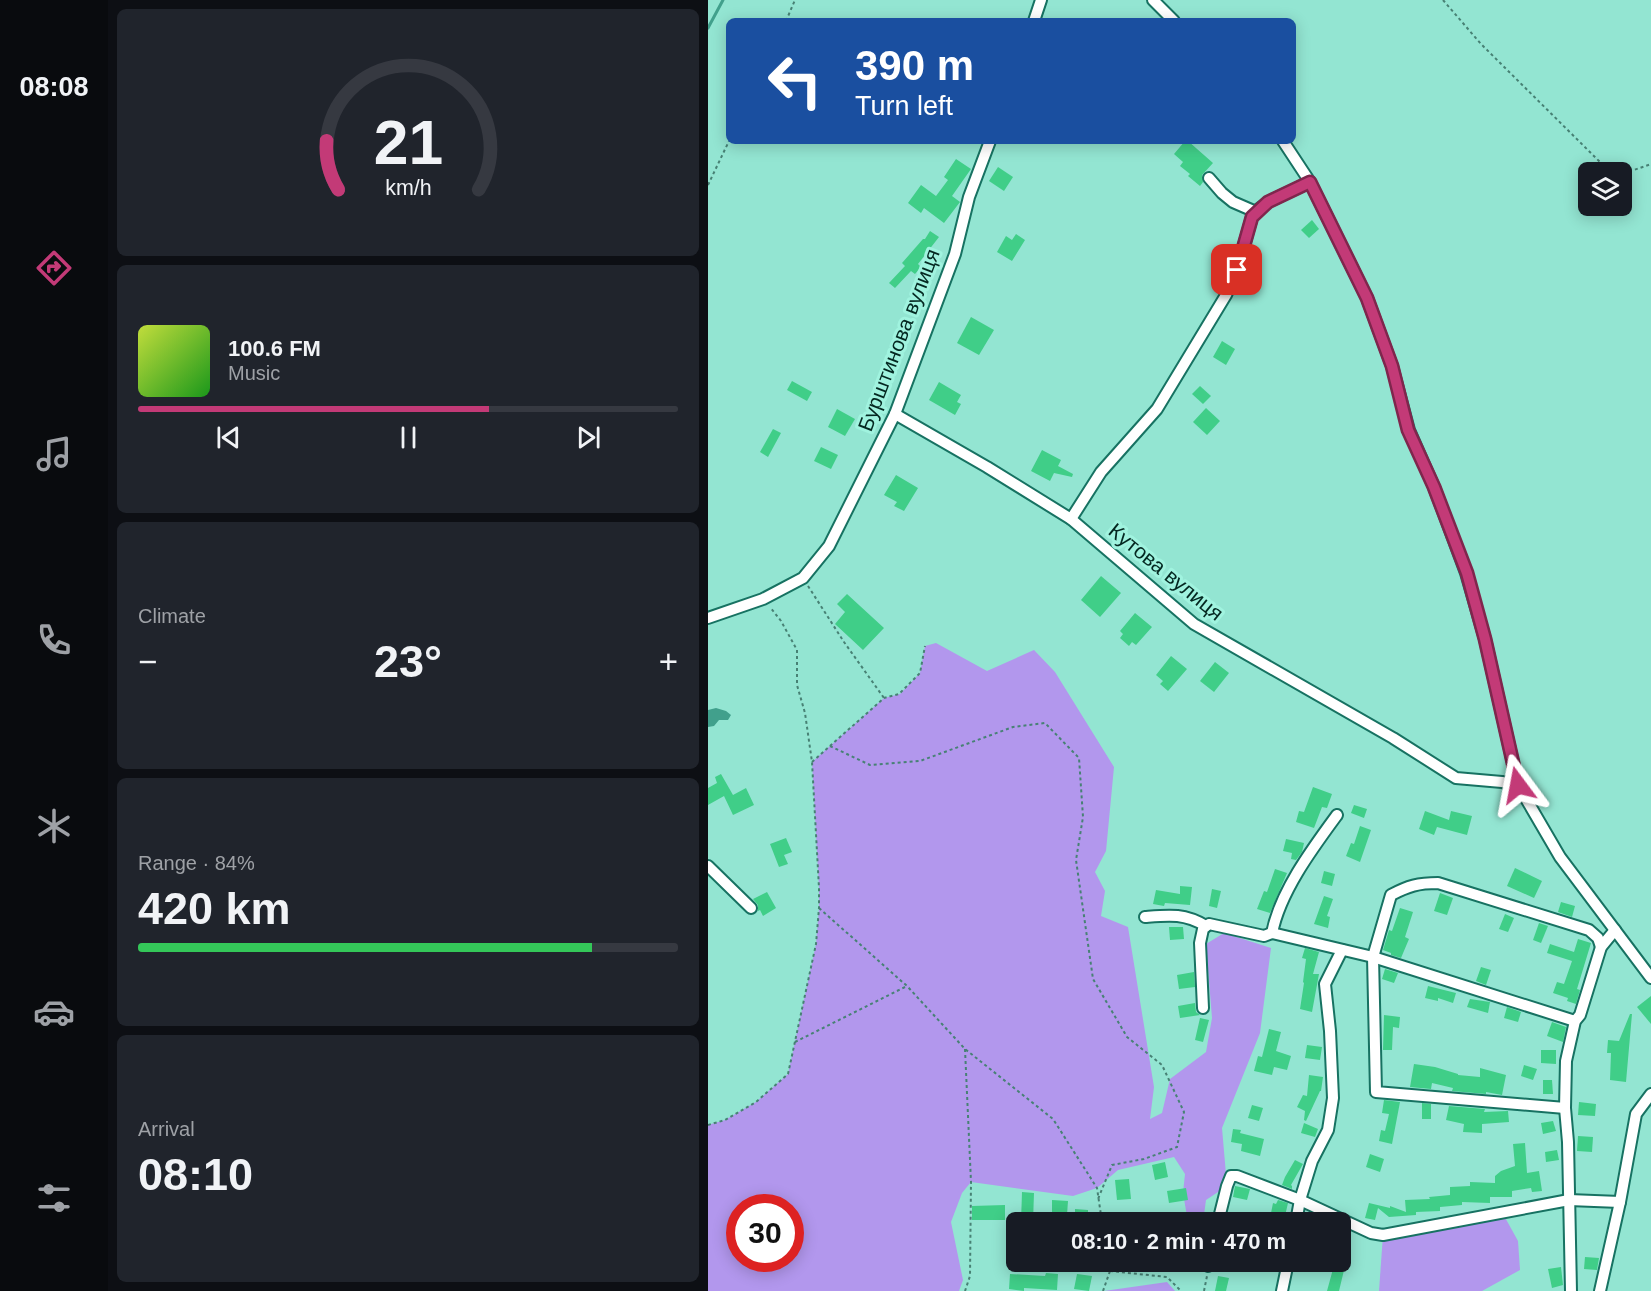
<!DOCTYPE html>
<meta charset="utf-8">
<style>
body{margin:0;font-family:Helvetica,sans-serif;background:#20242c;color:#f1f3f6;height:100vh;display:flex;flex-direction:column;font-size:22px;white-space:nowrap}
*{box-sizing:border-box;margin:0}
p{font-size:20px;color:#9ea1a6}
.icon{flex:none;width:33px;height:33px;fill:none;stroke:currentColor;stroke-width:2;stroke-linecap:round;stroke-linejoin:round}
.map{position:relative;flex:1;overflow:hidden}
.side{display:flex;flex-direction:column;gap:9px;padding:9px;background:#0d0f14;width:600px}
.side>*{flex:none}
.guide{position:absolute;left:18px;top:18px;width:570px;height:126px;border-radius:9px;box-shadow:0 3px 15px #0003;background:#1a4fa0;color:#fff;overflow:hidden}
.buttons{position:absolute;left:870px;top:162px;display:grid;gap:12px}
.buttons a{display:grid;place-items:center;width:54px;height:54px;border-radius:9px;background:#171b24;box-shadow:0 3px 15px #0003;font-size:30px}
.speed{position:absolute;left:18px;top:1194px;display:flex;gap:12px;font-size:30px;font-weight:700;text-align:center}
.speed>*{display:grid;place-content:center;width:78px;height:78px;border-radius:50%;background:#171b24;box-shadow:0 3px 15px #0003;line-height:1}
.speed .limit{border:9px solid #d22;background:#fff;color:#111}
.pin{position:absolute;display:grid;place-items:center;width:51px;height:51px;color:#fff;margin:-26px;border-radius:12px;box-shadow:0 3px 9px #0006}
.me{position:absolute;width:66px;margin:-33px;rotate:347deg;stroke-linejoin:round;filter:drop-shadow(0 0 4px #0008)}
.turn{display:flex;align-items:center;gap:21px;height:126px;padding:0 30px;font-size:27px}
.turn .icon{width:78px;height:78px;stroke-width:2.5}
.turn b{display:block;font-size:42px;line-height:51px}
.big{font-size:45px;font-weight:700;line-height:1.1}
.side .widget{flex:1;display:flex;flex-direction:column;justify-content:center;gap:9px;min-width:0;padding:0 21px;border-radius:9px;background:#20242c}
.side .dial{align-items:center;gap:0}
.dial svg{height:156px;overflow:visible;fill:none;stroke:#363941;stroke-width:7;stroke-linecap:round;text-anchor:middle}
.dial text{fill:#f1f3f6;stroke:none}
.song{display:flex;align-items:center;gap:18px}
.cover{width:72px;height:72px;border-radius:9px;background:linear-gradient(135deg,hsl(70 70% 55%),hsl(120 70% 35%))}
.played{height:6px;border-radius:3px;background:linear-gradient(90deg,#c33a77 65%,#363941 65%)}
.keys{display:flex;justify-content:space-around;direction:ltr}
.heat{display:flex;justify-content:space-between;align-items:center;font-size:33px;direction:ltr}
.charge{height:9px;border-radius:4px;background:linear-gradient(90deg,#34c759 84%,#363941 0)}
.trip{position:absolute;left:298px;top:1212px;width:345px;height:60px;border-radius:9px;background:#171b24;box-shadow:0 3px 15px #0003;font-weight:700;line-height:60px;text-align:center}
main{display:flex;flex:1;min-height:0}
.menu{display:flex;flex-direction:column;width:108px;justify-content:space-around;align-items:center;background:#090b0e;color:#9ea1a6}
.menu .icon{width:42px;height:42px}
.menu .selected{color:#c33a77}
.menu b{font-size:27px;color:#f1f3f6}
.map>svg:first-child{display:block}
.green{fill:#b297ed;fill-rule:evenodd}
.water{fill:#41a08c}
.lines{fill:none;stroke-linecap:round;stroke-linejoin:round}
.stream{stroke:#41a08c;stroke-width:3}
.building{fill:#40ce88}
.minor-casing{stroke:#177262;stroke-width:14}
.path{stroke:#478174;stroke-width:2;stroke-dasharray:3 3;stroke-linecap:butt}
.minor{stroke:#fff;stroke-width:10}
.route-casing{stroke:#7f264d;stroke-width:15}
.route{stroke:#c33a77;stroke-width:10}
.labels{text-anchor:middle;stroke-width:6;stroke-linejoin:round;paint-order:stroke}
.street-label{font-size:21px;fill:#042821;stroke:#a0f3df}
</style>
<main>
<nav class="menu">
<b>08:08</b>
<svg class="icon selected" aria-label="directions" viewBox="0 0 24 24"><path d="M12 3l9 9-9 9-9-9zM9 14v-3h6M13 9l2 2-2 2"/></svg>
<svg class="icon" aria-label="music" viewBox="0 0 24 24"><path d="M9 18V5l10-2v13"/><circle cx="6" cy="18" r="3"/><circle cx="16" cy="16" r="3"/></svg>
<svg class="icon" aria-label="phone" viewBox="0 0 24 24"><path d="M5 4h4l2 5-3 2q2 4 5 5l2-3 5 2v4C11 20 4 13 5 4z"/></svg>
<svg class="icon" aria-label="climate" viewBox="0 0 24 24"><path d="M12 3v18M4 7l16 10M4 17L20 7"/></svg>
<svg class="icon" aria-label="car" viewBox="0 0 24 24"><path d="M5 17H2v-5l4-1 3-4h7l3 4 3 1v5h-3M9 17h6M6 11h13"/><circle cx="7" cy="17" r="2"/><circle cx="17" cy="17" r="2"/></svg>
<svg class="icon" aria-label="filters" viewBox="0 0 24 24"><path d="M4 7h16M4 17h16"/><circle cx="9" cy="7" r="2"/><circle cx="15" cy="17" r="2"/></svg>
</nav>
<section class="side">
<div class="widget dial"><svg viewBox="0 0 100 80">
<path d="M14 69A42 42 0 1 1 86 69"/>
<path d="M14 69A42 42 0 0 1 8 44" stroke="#c33a77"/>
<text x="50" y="56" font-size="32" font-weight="700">21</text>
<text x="50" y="72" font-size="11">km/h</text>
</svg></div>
<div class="widget">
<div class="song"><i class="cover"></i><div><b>100.6 FM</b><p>Music</p></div></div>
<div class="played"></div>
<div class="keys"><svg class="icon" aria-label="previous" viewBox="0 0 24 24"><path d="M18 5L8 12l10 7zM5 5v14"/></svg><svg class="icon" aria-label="pause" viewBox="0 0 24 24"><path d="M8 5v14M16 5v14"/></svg><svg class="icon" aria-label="next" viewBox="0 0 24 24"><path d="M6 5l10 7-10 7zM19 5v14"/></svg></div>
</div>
<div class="widget"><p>Climate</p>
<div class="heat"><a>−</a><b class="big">23°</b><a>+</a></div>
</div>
<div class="widget"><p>Range · 84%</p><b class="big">420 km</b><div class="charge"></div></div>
<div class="widget"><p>Arrival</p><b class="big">08:10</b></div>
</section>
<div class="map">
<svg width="943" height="1291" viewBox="0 0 943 1291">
<rect width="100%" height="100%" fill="#93e5d2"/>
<!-- green -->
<g class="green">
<path d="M228 643 279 671 326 650 347 672 406 767 398 851 387 872 397 891 393 916 420 927 446 1087 442 1119 454 1113 462 1079 498 1052 504 1018 498 944 516 933 563 948 552 1033 514 1128 519 1186 498 1200 495 1222H480L475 1193 477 1174 466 1157 410 1170 389 1188 365 1196 263 1182 254 1193 243 1222 255 1280 251 1291H0V1125L17 1120 48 1102 80 1074 108 944 111 908V888L104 762 176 698 192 694 212 673 217 646ZM32 1208H82V1258H32Z"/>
<polygon points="794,1212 810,1241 812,1270 774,1291 671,1291 675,1235"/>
<polygon points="459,1282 467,1291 396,1291"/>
</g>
<!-- water -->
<polygon class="water" points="8,708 18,711 23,715 20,720 11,720 6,726 0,727 0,710"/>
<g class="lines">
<!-- stream -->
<polyline class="stream" points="0,28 15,0"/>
</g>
<!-- building -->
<g class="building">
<polygon points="477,141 480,141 505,163 494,175 495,182 492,186 480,176 482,174 472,166 475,162 466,154"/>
<polygon points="248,159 263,169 244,196 252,202 236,223 216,208 213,213 200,203 213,185 228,196 240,180 236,177"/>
<polygon points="290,167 305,177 296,191 281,181"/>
<polygon points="604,220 611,229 601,238 593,230"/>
<polygon points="222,231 231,237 210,264 213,267 207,274 203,271 187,288 181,283 197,266 194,263 215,239 217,239"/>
<polygon points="308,234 317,240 304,261 289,252 298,236 304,240"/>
<polygon points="263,317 286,330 271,355 249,343"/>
<polygon points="514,341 527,349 518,365 505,357"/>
<polygon points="84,381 104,392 99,401 79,390"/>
<polygon points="231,382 253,395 249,402 253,404 247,415 221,400"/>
<polygon points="492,386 503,396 495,404 484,394"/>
<polygon points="498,408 512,421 499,435 485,422"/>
<polygon points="129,409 147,419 137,436 120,427"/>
<polygon points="65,429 73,433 60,457 52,452"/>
<polygon points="113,447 130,455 123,469 106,461"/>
<polygon points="334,450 353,460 350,466 365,474 364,477 346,473 342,481 323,471"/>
<polygon points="188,475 210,488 196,511 186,506 189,502 176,495"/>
<polygon points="393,576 413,593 392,617 373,600"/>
<polygon points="139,594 176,628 155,650 127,624 137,612 129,604"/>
<polygon points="427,613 444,627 428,645 424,642 421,646 412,638 415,634 412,631"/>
<polygon points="463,656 479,669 460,691 452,684 455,681 448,675"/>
<polygon points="507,662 521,673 506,692 492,681"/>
<polygon points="13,774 25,795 38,788 46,805 25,815 16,796 0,805 0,788 9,783 7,777"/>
<polygon points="605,787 624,794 619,808 614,807 606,828 588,822 591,811 596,812"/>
<polygon points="646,805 659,809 656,818 643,813"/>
<polygon points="717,811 741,820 743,811 764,816 759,835 729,827 726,835 711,829"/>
<polygon points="652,826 663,830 652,862 638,856 643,843 646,844"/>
<polygon points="78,838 84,852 76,855 80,864 71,867 62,844"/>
<polygon points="578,839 596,843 594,852 588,860 583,859 584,853 575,851"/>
<polygon points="807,868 834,881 826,898 799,886"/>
<polygon points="567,869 579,873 562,913 549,909 556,891 559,892"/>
<polygon points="616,871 627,874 624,886 613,883"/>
<polygon points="472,886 484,887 482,905 457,903 456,906 445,904 448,890 472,894"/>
<polygon points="504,889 513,891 509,908 501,906"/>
<polygon points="59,892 68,908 55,916 52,910 50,911 50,905 45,899"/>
<polygon points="732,893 745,898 739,915 726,911"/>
<polygon points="616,896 625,899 619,916 622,917 620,928 606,924"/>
<polygon points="853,902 867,906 864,917 850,912"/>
<polygon points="692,908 705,912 697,937 701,939 693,958 683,955 683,953 675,950 681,930 684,931"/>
<polygon points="797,914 806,918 800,932 791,929"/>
<polygon points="831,923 840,926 833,943 825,940"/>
<polygon points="461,927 475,927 476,939 462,940"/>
<polygon points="870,939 883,943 869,989 872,990 868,1004 859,1001 860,998 845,993 849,982 856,984 864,961 839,953 842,944 866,952"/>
<polygon points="597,948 611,952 605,974 611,974 604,1012 592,1009 596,983 595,982 598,959 594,958"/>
<polygon points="773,967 783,970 778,985 768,981"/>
<polygon points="677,969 690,973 686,983 674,979"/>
<polygon points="486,972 487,987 471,989 469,975"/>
<polygon points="720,986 748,993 745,1003 730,998 730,1001 717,998"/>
<polygon points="943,996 943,1024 929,1007"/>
<polygon points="762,999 782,1002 780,1013 759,1007"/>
<polygon points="487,1003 488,1012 492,1015 472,1018 470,1006"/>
<polygon points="799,1007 813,1012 810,1022 796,1018"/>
<polygon points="922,1014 924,1014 918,1082 902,1080 903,1053 899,1053 900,1040 911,1041"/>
<polygon points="676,1015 692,1017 691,1028 685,1027 684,1050 675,1050"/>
<polygon points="492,1018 501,1020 495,1042 487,1040"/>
<polygon points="844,1022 858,1027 855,1042 839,1036"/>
<polygon points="561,1029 573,1032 568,1051 583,1056 579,1070 566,1067 564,1075 546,1071 550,1056 554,1057"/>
<polygon points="599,1045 614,1047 612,1060 597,1058"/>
<polygon points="833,1050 848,1050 848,1064 833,1063"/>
<polygon points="706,1064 727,1067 750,1074 750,1075 772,1077 772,1068 798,1075 794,1095 778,1092 778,1094 744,1091 745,1088 724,1083 723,1089 702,1087"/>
<polygon points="816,1065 829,1069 825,1080 813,1076"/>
<polygon points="601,1075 615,1077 613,1091 612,1091 598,1121 596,1120 597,1111 589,1107 595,1095 599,1096"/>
<polygon points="835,1080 844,1080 845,1094 835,1094"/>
<polygon points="676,1100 692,1102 684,1144 671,1141 673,1130 677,1131 681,1114 674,1113"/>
<polygon points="871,1102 888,1104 887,1116 870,1115"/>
<polygon points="714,1103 723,1104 723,1119 714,1119"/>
<polygon points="544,1105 555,1108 551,1121 540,1118"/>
<polygon points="741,1106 777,1109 776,1112 800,1111 801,1122 774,1124 774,1133 755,1132 756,1124 738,1120"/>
<polygon points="845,1121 848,1131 835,1134 833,1123"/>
<polygon points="596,1123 610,1129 607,1137 593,1133"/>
<polygon points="525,1129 533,1130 532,1133 556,1139 552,1156 533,1151 534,1144 523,1142"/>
<polygon points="870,1136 885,1137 884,1152 869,1151"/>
<polygon points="817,1143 819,1173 831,1171 834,1191 824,1192 823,1188 804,1191 804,1197 782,1197 782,1203 754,1202 754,1205 732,1207 732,1211 708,1212 708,1215 681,1217 670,1208 667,1220 657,1218 661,1203 682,1208 682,1206 698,1212 697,1200 722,1199 721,1197 742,1195 742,1187 762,1186 762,1182 787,1183 787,1176 793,1171 807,1166 805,1144"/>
<polygon points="849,1150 851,1160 838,1162 837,1152"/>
<polygon points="662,1154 676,1159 672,1172 658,1167"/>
<polygon points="587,1160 595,1164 583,1185 584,1186 584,1189 574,1185 577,1177"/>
<polygon points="457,1162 460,1177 447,1180 444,1165"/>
<polygon points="421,1179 423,1199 409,1200 407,1180"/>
<polygon points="527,1186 542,1189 539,1200 525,1197"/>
<polygon points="478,1188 480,1200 461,1203 459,1191"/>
<polygon points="314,1192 326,1193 325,1222 313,1222"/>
<polygon points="344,1200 360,1201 359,1215 344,1215"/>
<polygon points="570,1200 580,1203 577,1216 563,1213 565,1203 568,1204"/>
<polygon points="297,1205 297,1220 264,1220 264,1206"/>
<polygon points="367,1209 380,1210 380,1222 367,1221"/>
<polygon points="877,1257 891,1258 889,1270 876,1269"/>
<polygon points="609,1262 638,1262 631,1291 619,1291 625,1269 609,1265"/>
<polygon points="853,1267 855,1285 844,1288 840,1269"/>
<polygon points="338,1273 350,1274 349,1290 316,1288 316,1291 301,1289 302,1274 337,1276"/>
<polygon points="369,1274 384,1276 381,1291 366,1289"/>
<polygon points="510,1276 521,1278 518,1291 507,1291"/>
</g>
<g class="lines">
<!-- minor casing -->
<g class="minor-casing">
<g id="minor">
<polyline points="445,0 466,21"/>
<polyline points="326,21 333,0"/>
<polyline points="575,141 602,182 659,298 684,366 701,430 726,487 758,573 777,639 810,785 852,857 943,978"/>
<polyline points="501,178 514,193 525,202 548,212"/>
<polyline points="187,414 279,467 363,519 486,624 685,738 748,778 794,782 810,785"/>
<polyline points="363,519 393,472 449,409 518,295 529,270 544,217 552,208 560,202 602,182"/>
<polyline points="0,618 55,599 95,578 121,546 187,414 247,254 261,197 282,141"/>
<path d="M629 815C604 849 572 892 564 933L665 957 867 1021"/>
<polyline points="0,866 43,908"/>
<path d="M437 917C461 915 476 913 498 926"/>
<polyline points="495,1008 492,943 495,929 501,924 556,936 564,933"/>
<path d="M857 1108 668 1092 665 957 683 895C700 886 710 883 730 883L881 930 890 938 893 947"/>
<polyline points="510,1222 519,1186 523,1176 529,1176 592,1200 663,1233 675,1235 861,1200 912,1202"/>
<polyline points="588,1222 592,1200 604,1161 620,1130 625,1098 622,1031 617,984 634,950"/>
<polyline points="500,1266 501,1262"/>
<polyline points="574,1291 580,1262"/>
<polyline points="863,1291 860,1142 857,1108 858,1061 867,1021 872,1015 893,947 907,930"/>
<polyline points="892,1291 912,1202 928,1114 943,1094"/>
</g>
</g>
<!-- path -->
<g class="path">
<polyline points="735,0 773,44 900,170 926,170 943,164"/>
<polyline points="78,21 87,0"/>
<polyline points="0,185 21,141"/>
<polyline points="100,586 136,642 176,698"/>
<polyline points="122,746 162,765 212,761 305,727 337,723 371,758 375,817 368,860 385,979 419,1037 454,1065 476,1112 469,1147 436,1159 404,1165 390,1199"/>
<polyline points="104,762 176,698 191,694 212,673 217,646"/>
<polyline points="111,908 199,986 257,1049 345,1119 389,1188 394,1222"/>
<polyline points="87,1042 199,986"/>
<polyline points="257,1049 263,1182 262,1276 257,1291"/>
<polyline points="0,1125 17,1120 48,1102 80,1074 108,944 111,908 111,888 104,762 97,713 89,685 89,650 73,621 62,607"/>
<polyline points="402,1271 459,1277 473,1291"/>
<polyline points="395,1291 402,1271 401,1262"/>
<polyline points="496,1291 499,1276"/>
</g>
<!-- minor -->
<use href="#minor" class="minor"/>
</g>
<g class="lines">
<!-- route casing -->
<g class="route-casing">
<polyline id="route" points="529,270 544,217 560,202 602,182 659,298 684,366 700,430 726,487 759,573 777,639 810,785"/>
</g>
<!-- route -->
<use href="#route" class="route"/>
</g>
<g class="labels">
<!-- street labels -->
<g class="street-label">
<text transform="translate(191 340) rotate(-69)" y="7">Бурштинова вулиця</text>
<text transform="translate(458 572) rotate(39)" y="7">Кутова вулиця</text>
</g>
</g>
</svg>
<div class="buttons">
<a><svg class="icon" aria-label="layers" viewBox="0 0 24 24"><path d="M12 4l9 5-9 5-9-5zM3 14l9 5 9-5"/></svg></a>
</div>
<div class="speed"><div class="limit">30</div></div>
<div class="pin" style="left:529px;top:270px;background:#d93025"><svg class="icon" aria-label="arrive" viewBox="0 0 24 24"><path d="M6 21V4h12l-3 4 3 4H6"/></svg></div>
<svg class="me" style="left:810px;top:785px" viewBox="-20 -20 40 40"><path d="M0-17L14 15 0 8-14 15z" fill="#c33a77" stroke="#fff" stroke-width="4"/></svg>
<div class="trip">08:10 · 2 min · 470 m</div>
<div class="guide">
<div class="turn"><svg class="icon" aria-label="left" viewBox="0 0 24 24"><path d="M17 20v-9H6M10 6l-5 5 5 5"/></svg><div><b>390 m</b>Turn left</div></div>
</div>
</div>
</main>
